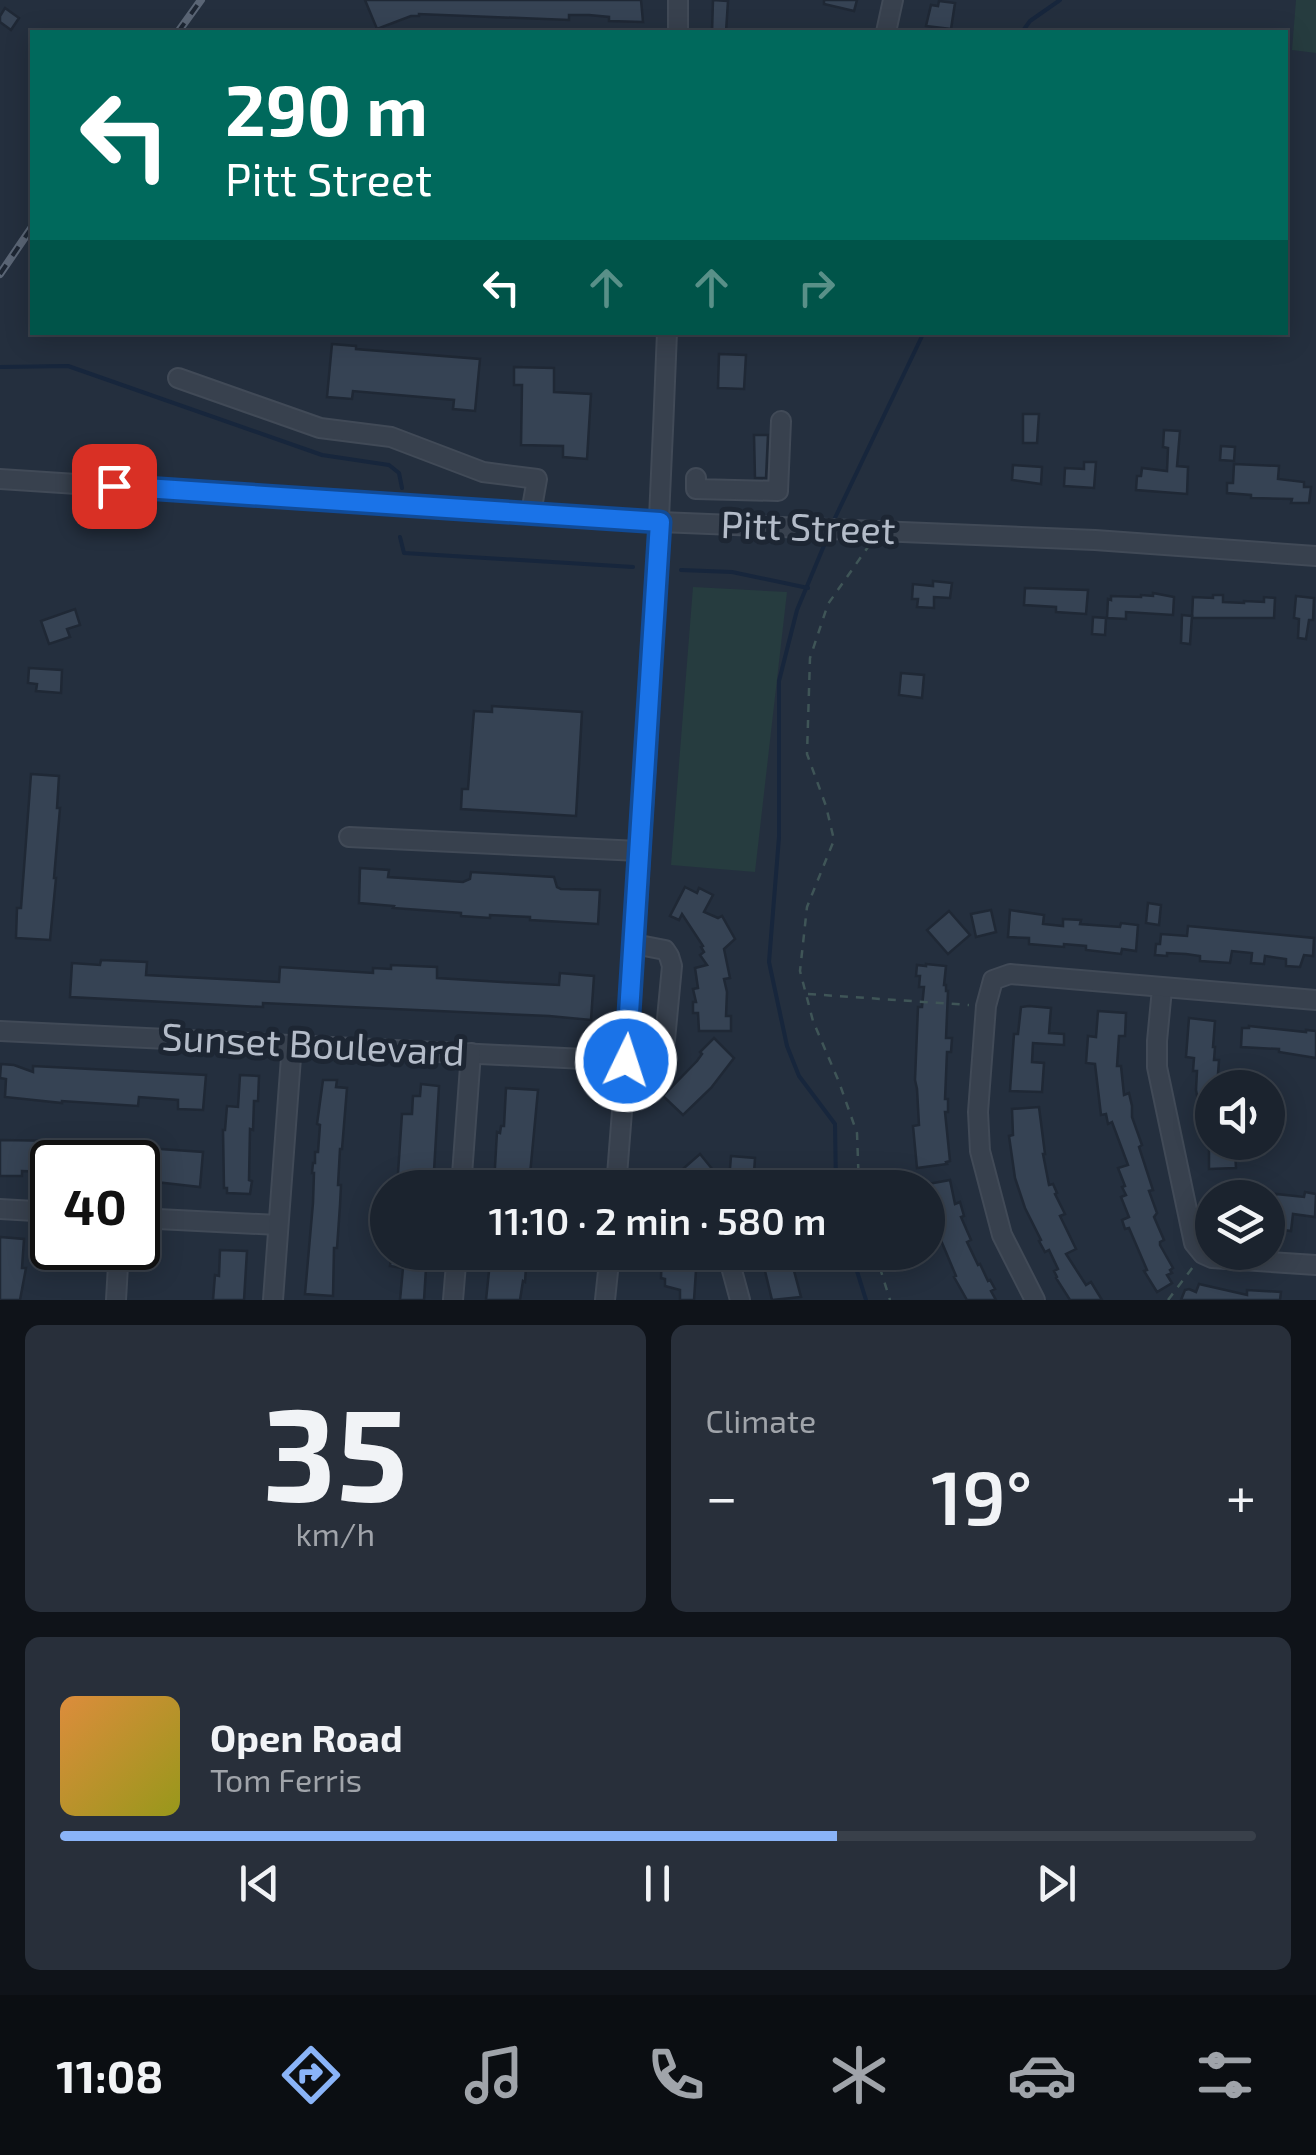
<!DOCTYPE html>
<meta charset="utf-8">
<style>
body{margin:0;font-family:"Exo 2",sans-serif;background:#282f3a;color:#f1f3f6;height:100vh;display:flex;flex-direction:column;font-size:38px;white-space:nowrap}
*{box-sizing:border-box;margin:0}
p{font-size:32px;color:#a0a4aa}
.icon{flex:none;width:55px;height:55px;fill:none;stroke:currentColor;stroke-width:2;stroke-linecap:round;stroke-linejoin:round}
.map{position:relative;height:1300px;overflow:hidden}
.details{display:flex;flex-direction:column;gap:25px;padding:25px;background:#0f1319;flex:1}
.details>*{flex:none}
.guide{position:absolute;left:30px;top:30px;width:1258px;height:305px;border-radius:0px;box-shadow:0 5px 25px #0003,0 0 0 2px #39404a;background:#00695c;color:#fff;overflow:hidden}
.controls{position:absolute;left:1195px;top:1070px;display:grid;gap:20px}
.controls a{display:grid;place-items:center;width:90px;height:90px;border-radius:50%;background:#1b232e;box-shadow:0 5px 25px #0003,0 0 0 2px #39404a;font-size:50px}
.speed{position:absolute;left:30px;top:1140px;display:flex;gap:20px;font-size:50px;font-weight:700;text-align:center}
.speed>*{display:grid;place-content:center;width:130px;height:130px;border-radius:50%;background:#1b232e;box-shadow:0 5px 25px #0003,0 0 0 2px #39404a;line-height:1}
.speed .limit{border:5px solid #111;border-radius:15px;background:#fff;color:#111}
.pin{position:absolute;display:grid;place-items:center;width:85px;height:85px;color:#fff;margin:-42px;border-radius:20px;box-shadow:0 5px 15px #0006}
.me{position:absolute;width:110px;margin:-55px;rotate:4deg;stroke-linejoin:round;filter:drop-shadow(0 0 8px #0008)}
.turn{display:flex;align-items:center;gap:35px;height:210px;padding:0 30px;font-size:45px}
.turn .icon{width:130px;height:130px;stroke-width:2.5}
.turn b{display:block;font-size:70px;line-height:85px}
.lanes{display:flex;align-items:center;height:95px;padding:0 30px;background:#0003;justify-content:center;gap:50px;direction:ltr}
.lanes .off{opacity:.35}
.big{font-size:75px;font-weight:600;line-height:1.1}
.details .card{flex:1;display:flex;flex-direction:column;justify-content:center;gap:15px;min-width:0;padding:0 35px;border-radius:15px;background:#282f3a}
.details .dial{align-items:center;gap:0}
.dial b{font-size:130px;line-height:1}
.song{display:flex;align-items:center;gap:30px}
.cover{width:120px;height:120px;border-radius:15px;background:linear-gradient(135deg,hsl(30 70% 55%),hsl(60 70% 35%))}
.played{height:10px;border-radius:5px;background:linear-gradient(90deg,#8ab4f8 65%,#39404a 65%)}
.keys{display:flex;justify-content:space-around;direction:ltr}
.heat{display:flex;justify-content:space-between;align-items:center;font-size:55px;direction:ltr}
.details .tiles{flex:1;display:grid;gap:25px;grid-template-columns:1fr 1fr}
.card:last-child{grid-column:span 2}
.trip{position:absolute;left:370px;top:1170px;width:575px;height:100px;border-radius:50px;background:#1b232e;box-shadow:0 5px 25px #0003,0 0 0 2px #39404a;font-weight:600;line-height:100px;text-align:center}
.tab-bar{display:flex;height:160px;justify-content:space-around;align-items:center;background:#0b0e12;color:#a0a4aa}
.tab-bar .icon{width:70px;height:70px}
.tab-bar .current{color:#8ab4f8}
.tab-bar b{font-size:45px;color:#f1f3f6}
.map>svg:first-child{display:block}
.green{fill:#263c3f}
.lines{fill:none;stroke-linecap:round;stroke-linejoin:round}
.stream{stroke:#17263c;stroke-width:4}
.building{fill:#364354;stroke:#1f2835;stroke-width:2.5}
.minor-casing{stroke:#414a57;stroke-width:22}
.path{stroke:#3f5557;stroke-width:2.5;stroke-dasharray:8 8;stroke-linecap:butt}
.minor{stroke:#38414e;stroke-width:18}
.rail-casing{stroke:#5a6575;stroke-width:8}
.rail{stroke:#1d2633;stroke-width:4;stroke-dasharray:11;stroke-linecap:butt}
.route-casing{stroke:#114b97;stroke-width:25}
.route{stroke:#1a73e8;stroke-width:18}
.labels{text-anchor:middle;stroke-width:10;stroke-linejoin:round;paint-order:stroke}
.street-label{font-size:38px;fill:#b4bcc9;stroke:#1d2633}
</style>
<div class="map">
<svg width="1316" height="1300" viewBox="0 0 1316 1300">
<rect width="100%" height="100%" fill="#242f3e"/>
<!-- green -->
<g class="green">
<polygon points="1296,0 1316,0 1316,53 1292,50"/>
<polygon points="693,587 787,592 755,872 671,865"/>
</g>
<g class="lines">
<!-- stream -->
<g class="stream">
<polyline points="1022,32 1030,21 1060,0"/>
<polyline points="0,367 68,366 322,455 389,465 399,473 402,488"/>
<polyline points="833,522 924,332"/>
<polyline points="828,536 797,610 779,681 779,837 769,962 787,1046 799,1076 835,1124 836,1188"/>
<polyline points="400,537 404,553 633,567"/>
<polyline points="681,570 732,572 808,588"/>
<polyline points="851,1252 866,1300"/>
</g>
</g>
<!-- building -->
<g class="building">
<polygon points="365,0 641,0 643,22 609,21 609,17 589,15 569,15 569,20 419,14 419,16 411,16 377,29"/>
<polygon points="713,0 728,1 726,32 712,32"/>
<polygon points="824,0 857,0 854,11 824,4"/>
<polygon points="939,1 955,3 951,29 926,26 931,5 938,6"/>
<polygon points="5,8 19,18 11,30 0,22 0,16"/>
<polygon points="332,344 356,346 356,349 480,359 475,411 453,409 454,400 353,391 352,399 327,397"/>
<polygon points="719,354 746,355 744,389 718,388"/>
<polygon points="514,367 554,368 554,392 591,394 587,459 563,457 563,446 521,445 522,385 514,385"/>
<polygon points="1023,414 1039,414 1037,443 1023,443"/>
<polygon points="1164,430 1180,431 1177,466 1188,467 1187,494 1136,490 1137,476 1141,476 1142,468 1167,471 1168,448 1163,447"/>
<polygon points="754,435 768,435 766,478 755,478"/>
<polygon points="1221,446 1235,447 1234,461 1220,460"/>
<polygon points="1084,462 1096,462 1094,488 1064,486 1065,468 1084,469"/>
<polygon points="1234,464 1279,466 1278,479 1304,482 1304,487 1311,487 1309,503 1291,503 1292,499 1251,498 1251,495 1227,493 1227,483 1233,483"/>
<polygon points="1013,465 1042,467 1041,484 1012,480"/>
<polygon points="933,581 952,583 950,598 934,597 934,608 917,607 918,599 912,599 913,584 933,586"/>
<polygon points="1025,588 1088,590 1086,614 1056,612 1056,607 1024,605"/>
<polygon points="1153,593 1174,597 1173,615 1126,612 1126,619 1107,618 1108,599 1111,600 1111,596 1141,597 1141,595 1153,596"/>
<polygon points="1213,595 1223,595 1223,602 1244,603 1244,601 1264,602 1264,597 1275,598 1274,618 1192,618 1193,597 1213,598"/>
<polygon points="1296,596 1314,598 1313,620 1309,620 1306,639 1298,638 1299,619 1294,618"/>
<polygon points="75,609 80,625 67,629 70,637 49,644 41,621"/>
<polygon points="1182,615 1192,616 1190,644 1181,643"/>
<polygon points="1093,617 1106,618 1105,635 1092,634"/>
<polygon points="29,668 62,670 61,693 36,691 37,684 28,683"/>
<polygon points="901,673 924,675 922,698 899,695"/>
<polygon points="492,706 582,712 576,816 461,809 462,789 468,789 474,711 492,712"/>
<polygon points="31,774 59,776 57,808 60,808 54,878 56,878 50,940 16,938 17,908 21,908"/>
<polygon points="360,868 389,870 388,877 463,882 470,879 471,872 554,877 557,887 561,889 600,890 598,924 530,920 530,917 490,915 490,918 461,916 461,913 393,908 394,906 359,903"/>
<polygon points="685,887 697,893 699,888 713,895 704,912 718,918 722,916 735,939 724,949 730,978 724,979 727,992 726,1016 731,1016 731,1031 699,1031 698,1013 693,1013 693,1002 696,1002 693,989 698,988 695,968 707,965 700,955 704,952 701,947 703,946 682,914 679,920 670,916"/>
<polygon points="1148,903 1161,905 1159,925 1146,923"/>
<polygon points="991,910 996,932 976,937 971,914"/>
<polygon points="1010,910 1044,915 1043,924 1063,926 1063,919 1081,920 1080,924 1120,927 1121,923 1138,925 1136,951 1122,949 1121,954 1086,950 1086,946 1064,944 1064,947 1029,944 1029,938 1008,937"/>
<polygon points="949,911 970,935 948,954 927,930"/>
<polygon points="1188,926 1314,938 1313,956 1304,955 1300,967 1286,966 1286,959 1265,956 1264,964 1251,963 1252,953 1232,951 1230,963 1200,961 1200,956 1186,954 1167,953 1167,956 1155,955 1156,944 1160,944 1161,934 1187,936"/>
<polygon points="101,960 147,962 146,975 279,982 280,967 373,973 373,968 391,969 391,965 437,967 437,978 520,983 559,985 560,973 594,976 591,1020 549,1016 263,1003 263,1007 70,997 72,963 100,965"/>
<polygon points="926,964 946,966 944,985 946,985 946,991 948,991 946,1038 952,1038 951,1052 947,1052 945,1099 948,1099 948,1112 945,1112 950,1161 946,1162 947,1164 917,1168 913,1126 919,1125 917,1089 915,1080 918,1007 922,1007 924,987 919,987 920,976 916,976 917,965 926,966"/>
<polygon points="1029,1006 1051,1008 1049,1033 1064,1034 1064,1045 1033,1043 1032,1062 1044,1063 1042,1092 1010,1091 1014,1034 1018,1034 1021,1007"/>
<polygon points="1098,1011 1126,1013 1125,1036 1119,1036 1117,1066 1121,1066 1124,1095 1129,1093 1132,1106 1132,1117 1142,1145 1139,1147 1153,1190 1149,1191 1157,1213 1154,1217 1164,1240 1160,1242 1160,1245 1173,1268 1170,1270 1172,1273 1167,1275 1172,1283 1157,1292 1144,1271 1147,1270 1129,1228 1125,1229 1122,1220 1129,1217 1121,1197 1126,1195 1122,1187 1125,1186 1118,1168 1128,1165 1112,1122 1108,1124 1106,1114 1101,1115 1095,1064 1086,1063 1088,1036 1096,1037"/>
<polygon points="1189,1018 1215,1021 1213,1047 1215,1047 1214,1060 1219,1060 1217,1088 1212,1088 1212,1121 1200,1121 1201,1101 1198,1101 1196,1090 1197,1071 1193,1071 1194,1058 1186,1057"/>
<polygon points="1249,1026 1306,1032 1306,1030 1316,1031 1316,1058 1279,1052 1279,1049 1241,1047 1242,1028 1249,1028"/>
<polygon points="714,1038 734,1058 711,1088 683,1115 663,1096 697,1061 702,1054 700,1052"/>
<polygon points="1,1064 14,1065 33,1072 33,1066 206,1075 203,1110 178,1109 178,1100 139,1097 138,1106 62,1101 62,1103 5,1097 6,1079 0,1078"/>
<polygon points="240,1075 259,1076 258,1101 254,1101 253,1130 250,1129 249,1180 252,1181 250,1194 227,1193 227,1188 224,1188 223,1130 225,1130 227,1106 238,1107"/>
<polygon points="323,1080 337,1080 336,1087 347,1088 342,1149 340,1149 338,1185 341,1185 340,1205 337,1248 334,1248 333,1296 305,1294 313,1203 314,1173 312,1173 313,1163 315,1163 315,1152 318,1152 320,1125 317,1124"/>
<polygon points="421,1084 439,1086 433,1188 397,1188 402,1114 412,1114 413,1096 420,1096"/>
<polygon points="506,1088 538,1090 529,1185 494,1184 497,1132 500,1133 501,1126 504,1126"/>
<polygon points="1039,1107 1045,1154 1043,1154 1049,1185 1053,1184 1057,1193 1055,1194 1065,1214 1060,1216 1076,1249 1066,1254 1086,1285 1091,1282 1102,1300 1070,1300 1056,1278 1057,1277 1054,1271 1058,1269 1049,1250 1045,1252 1039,1241 1041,1240 1025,1208 1015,1178 1009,1136 1013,1135 1012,1109"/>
<polygon points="0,1140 63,1141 62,1147 103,1149 103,1145 203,1152 200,1187 138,1180 138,1162 52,1162 52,1172 22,1171 22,1176 0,1176"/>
<polygon points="1209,1142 1224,1142 1225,1153 1235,1153 1236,1168 1209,1169"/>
<polygon points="700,1154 713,1170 699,1182 703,1188 687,1188 676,1175"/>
<polygon points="731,1156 755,1158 753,1188 736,1186 736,1182 729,1181"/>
<polygon points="950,1180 955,1204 960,1202 964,1216 961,1217 971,1240 967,1242 978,1265 980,1264 988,1281 990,1280 995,1289 991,1291 996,1300 967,1300 954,1277 956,1276 940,1238 936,1239 928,1210 928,1184"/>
<polygon points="1305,1192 1316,1194 1315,1217 1293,1214 1291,1231 1283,1230 1283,1233 1270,1232 1271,1218 1274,1218 1276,1194 1304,1197"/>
<polygon points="0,1237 24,1239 22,1268 26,1268 20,1300 0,1300"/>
<polygon points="220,1250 247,1251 244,1300 213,1300 215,1275 219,1276"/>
<polygon points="392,1252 427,1252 424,1300 400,1300 403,1268 390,1266"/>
<polygon points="491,1252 527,1252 525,1282 523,1281 520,1300 486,1300"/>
<polygon points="662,1252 681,1252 680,1268 696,1270 694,1300 680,1300 680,1290 665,1286 665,1279 661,1278"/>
<polygon points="773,1252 793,1252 796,1266 793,1267 801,1297 772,1300 765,1271 770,1270 767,1257 774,1256"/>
<polygon points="1199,1284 1247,1295 1247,1290 1281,1292 1280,1300 1181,1300 1185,1290 1189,1289 1196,1292"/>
</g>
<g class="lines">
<!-- minor casing -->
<g class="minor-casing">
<g id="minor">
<polyline points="678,32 678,0"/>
<polyline points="886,32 893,0"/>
<polyline points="178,378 320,428 391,437 483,472 537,479 531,513"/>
<polyline points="696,478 696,489 778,491 781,421"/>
<polyline points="0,479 660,522 1095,540 1316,556"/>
<polyline points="349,837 639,851"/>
<polyline points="1162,989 1157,1041 1157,1067 1194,1243 1203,1254 1212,1258 1316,1265"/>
<polyline points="0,1031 626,1061"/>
<polyline points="627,1052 644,1054 656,1052 665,1040 672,966 669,956 665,950 634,944"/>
<polyline points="461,1188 471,1053"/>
<path d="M616 1188C639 903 656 618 667 332"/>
<polyline points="0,1209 52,1212"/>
<polyline points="138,1218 278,1225"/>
<polyline points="727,1252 740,1300"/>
<polyline points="116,1300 119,1248"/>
<polyline points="273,1300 292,1044"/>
<polyline points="453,1300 457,1252"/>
<polyline points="605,1300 610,1252"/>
<polyline points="1035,1300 1002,1235 980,1151 978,1112 986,1006 993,980 1010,974 1316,1000"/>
</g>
</g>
<!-- path -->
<g class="path">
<polyline points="808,994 969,1005"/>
<polyline points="859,1188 857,1133 839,1082 813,1021 800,971 807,907 834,840 826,806 807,754 810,658 828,604 868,547"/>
<polyline points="875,1252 890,1300"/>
<polyline points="1168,1300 1193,1267"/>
</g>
<!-- minor -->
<use href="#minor" class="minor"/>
<!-- rail casing -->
<g class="rail-casing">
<g id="rail">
<polyline points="178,32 201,0"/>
<polyline points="0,274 32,227"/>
</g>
</g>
<!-- rail -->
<use href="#rail" class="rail"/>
</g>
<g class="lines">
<!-- route casing -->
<g class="route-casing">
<polyline id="route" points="114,486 660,522 626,1061"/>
</g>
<!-- route -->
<use href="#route" class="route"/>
</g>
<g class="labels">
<!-- street labels -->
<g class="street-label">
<text transform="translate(808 528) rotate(2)" y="13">Pitt Street</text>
<text transform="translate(313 1045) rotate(3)" y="13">Sunset Boulevard</text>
</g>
</g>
</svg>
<div class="controls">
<a><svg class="icon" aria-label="sound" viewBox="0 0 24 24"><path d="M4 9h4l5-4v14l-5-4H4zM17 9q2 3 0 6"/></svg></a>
<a><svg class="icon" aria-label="layers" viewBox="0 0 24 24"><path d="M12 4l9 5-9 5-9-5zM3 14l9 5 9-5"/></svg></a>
</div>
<div class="speed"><div class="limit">40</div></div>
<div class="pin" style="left:114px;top:486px;background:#d93025"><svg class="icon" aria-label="arrive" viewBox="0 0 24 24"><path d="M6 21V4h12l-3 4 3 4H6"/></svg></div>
<svg class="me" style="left:626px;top:1061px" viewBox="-20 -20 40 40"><circle r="17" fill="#1a73e8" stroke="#fff" stroke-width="3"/><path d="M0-11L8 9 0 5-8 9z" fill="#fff"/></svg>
<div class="trip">11:10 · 2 min · 580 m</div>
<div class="guide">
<div class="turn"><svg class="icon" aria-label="left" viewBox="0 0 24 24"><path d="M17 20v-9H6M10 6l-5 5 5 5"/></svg><div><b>290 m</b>Pitt Street</div></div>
<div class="lanes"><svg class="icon" aria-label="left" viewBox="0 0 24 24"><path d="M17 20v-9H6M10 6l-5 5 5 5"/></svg><svg class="icon off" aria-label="ahead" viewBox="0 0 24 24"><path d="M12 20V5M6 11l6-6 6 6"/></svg><svg class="icon off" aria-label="ahead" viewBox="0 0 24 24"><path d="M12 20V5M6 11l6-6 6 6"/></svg><svg class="icon off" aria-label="right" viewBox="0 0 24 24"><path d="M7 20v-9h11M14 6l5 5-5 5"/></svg></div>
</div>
</div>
<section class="details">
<div class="tiles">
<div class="card dial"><b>35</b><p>km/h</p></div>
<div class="card"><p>Climate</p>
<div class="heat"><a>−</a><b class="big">19°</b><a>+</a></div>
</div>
<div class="card">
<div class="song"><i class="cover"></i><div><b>Open Road</b><p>Tom Ferris</p></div></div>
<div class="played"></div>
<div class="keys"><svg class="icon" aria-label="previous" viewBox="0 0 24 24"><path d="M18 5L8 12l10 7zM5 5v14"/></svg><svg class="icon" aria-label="pause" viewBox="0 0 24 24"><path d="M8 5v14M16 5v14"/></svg><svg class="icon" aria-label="next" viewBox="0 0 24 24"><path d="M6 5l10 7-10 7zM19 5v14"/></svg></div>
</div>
</div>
</section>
<nav class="tab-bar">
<b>11:08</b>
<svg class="icon current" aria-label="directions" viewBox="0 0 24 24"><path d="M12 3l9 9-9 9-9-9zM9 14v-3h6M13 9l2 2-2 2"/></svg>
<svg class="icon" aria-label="music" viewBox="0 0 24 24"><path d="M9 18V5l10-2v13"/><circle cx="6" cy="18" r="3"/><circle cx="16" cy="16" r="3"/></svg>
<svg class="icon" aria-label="phone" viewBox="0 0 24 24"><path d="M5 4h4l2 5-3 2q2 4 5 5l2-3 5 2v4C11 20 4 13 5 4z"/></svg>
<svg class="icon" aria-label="climate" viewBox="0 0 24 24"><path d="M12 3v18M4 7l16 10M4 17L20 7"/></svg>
<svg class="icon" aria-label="car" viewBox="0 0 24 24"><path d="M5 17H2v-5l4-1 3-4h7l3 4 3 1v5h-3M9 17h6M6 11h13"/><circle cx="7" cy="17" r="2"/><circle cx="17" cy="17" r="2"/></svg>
<svg class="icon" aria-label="filters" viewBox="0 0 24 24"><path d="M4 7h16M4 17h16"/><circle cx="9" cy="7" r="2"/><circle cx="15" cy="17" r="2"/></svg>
</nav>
